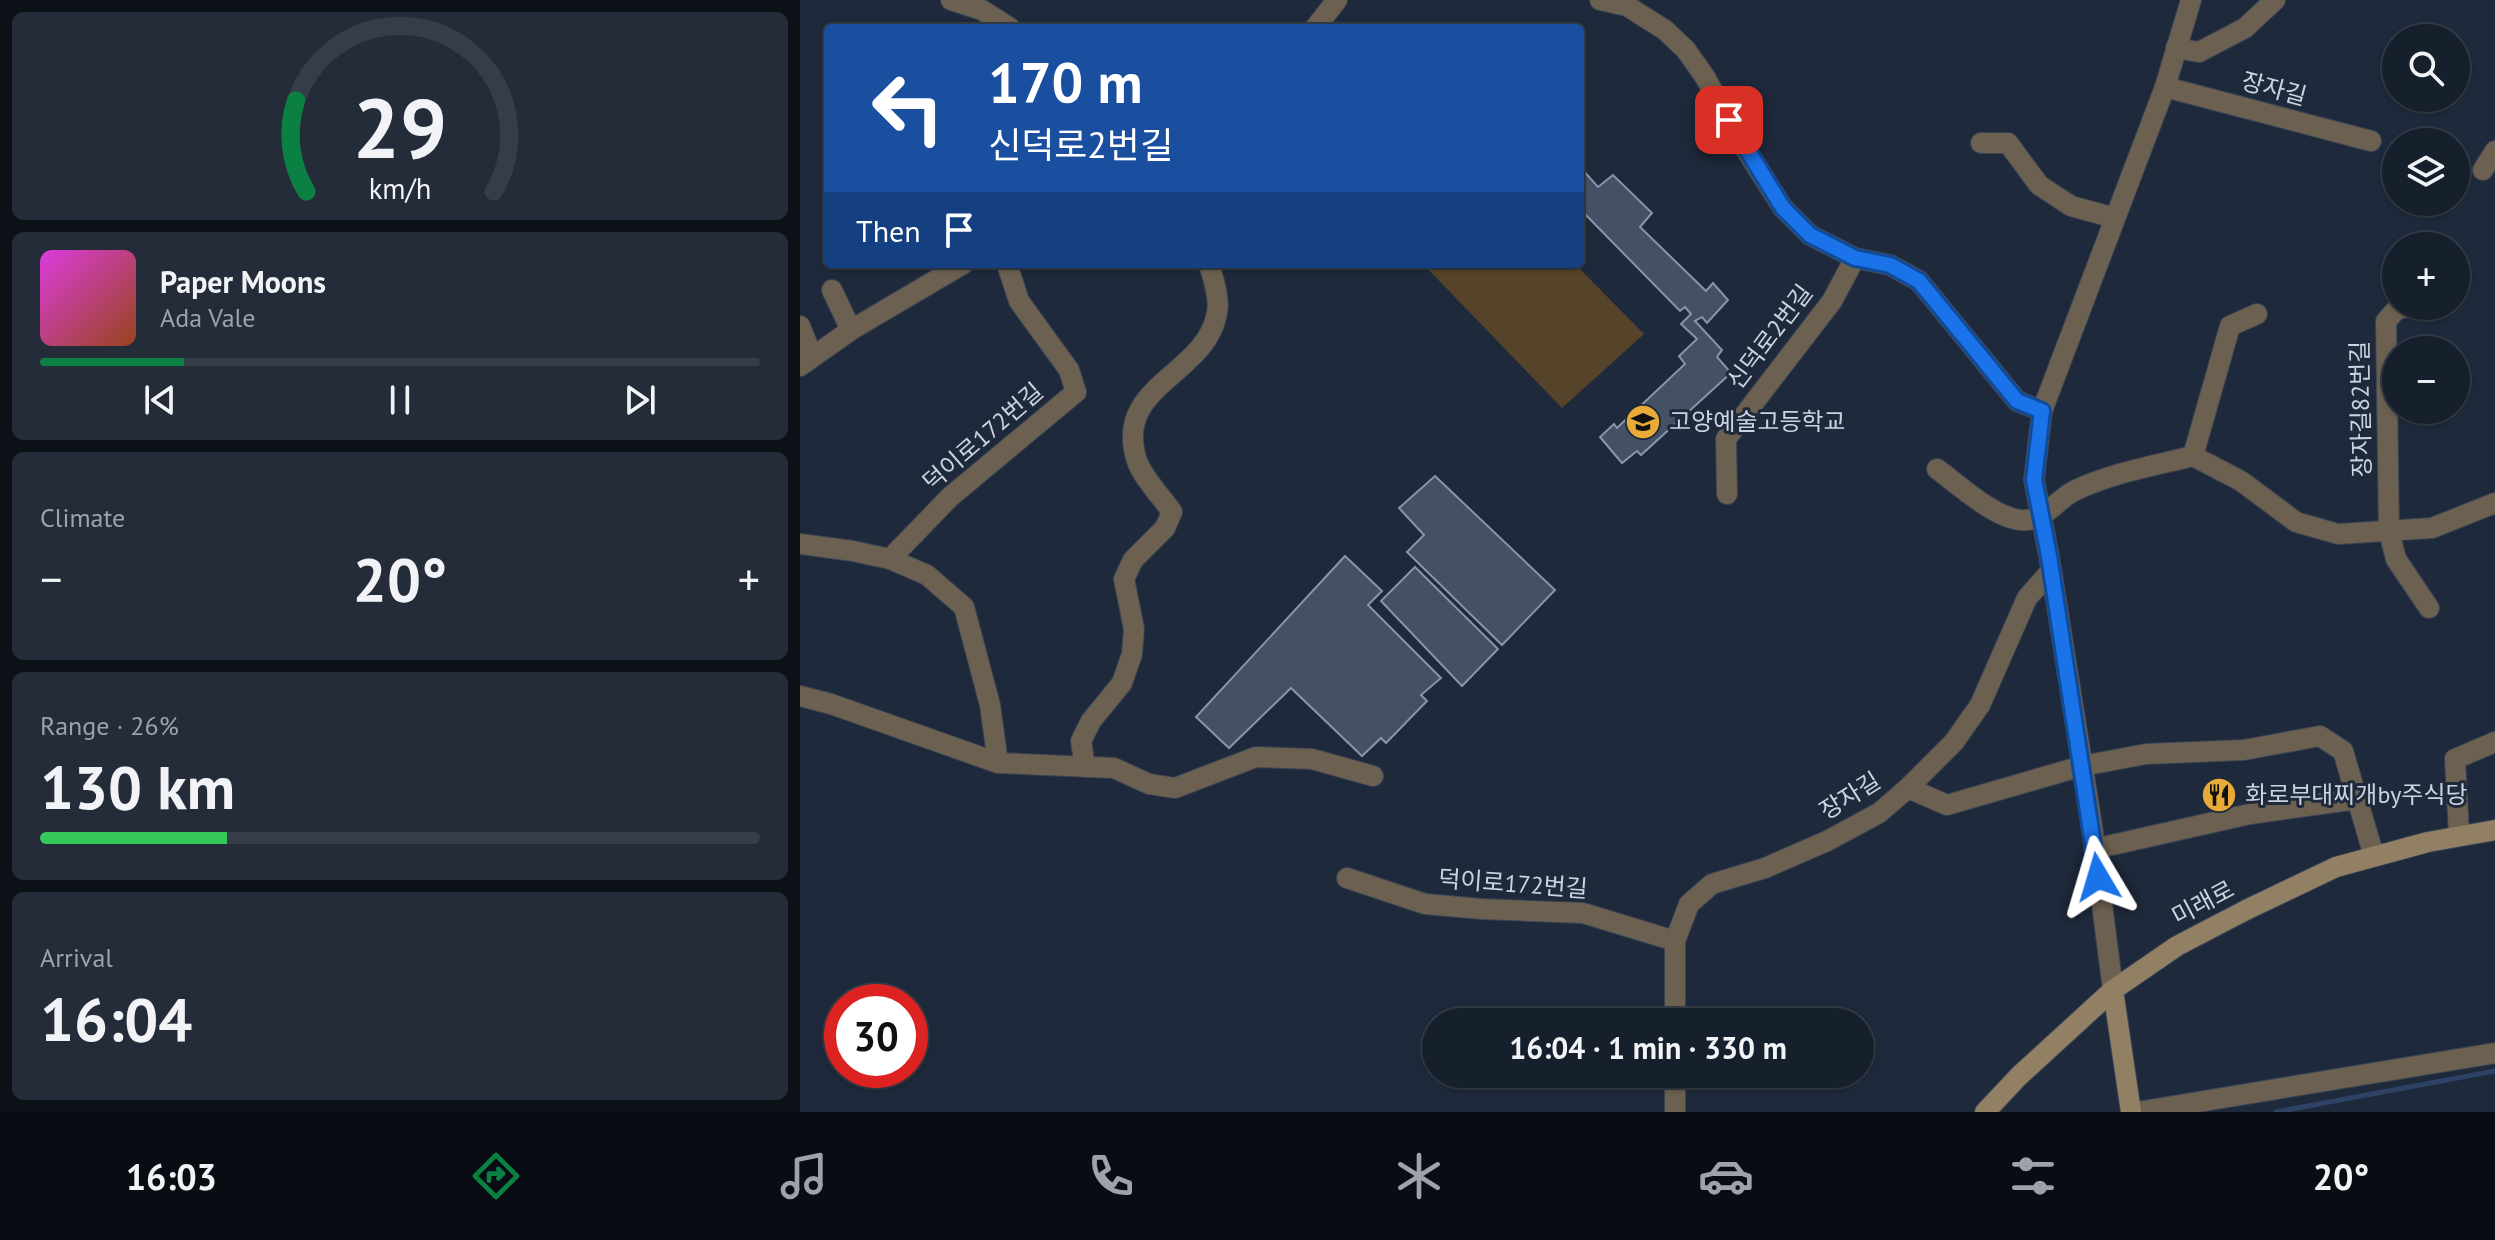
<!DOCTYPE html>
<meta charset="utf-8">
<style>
body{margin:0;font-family:"PT Sans","Noto Sans KR",sans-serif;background:#232c38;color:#f1f3f6;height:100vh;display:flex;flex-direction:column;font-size:30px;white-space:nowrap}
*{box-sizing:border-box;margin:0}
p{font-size:26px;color:#9ea2a9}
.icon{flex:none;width:44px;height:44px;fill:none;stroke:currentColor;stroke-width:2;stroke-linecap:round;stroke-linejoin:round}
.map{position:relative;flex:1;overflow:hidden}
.side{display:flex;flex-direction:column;gap:12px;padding:12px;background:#0c1118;width:800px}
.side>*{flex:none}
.hud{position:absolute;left:24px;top:24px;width:760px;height:244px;border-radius:8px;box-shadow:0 2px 6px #0004,0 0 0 2px #353d48;background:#1a4fa0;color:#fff;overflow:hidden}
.tools{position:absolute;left:1582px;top:24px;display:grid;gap:16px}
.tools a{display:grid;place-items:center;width:88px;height:88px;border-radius:50%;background:#161f2c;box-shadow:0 2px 6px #0004,0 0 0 2px #353d48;font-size:40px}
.speed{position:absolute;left:24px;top:984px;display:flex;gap:16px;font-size:40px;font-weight:700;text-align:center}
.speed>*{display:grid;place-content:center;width:104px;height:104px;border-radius:50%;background:#161f2c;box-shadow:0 2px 6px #0004,0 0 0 2px #353d48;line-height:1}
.speed .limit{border:12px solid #d22;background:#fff;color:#111}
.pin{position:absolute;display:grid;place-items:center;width:68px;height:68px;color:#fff;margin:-34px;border-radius:16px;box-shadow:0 4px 12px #0006}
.me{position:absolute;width:88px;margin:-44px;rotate:353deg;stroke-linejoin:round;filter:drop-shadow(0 0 6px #0008)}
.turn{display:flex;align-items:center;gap:28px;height:168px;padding:0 32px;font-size:36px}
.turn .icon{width:104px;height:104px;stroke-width:2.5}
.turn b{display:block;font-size:56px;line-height:68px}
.then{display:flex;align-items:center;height:76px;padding:0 32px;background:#0003;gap:16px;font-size:30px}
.big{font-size:60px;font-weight:700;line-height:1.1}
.side .card{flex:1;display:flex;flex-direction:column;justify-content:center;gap:12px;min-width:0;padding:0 28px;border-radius:12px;background:#232c38}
.side .dial{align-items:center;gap:0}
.dial svg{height:208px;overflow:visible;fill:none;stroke:#353d48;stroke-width:7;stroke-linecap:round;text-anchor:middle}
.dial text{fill:#f1f3f6;stroke:none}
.song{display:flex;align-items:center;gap:24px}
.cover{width:96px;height:96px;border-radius:12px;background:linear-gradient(135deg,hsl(300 70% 55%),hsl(20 70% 35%))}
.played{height:8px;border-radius:4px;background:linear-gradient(90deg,#0b8043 20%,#353d48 20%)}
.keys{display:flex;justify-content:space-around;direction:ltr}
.heat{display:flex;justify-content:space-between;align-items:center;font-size:44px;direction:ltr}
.charge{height:12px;border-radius:6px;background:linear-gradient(90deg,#34c759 26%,#353d48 0)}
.trip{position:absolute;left:622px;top:1008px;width:452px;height:80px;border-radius:40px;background:#161f2c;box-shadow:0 2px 6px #0004,0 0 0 2px #353d48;font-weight:700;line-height:80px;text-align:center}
.tab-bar{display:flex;height:128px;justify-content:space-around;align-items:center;background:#090c12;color:#9ea2a9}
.tab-bar .icon{width:56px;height:56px}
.tab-bar .on{color:#0b8043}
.tab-bar b{font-size:36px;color:#f1f3f6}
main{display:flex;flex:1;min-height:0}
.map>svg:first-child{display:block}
.green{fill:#554429}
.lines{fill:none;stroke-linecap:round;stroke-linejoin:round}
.stream{stroke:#2d4264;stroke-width:5}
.building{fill:#445064;stroke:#8795ac;stroke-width:2}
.street-casing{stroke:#3a4455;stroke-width:22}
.secondary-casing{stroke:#3a4455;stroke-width:22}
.street{stroke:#6c6150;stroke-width:20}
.secondary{stroke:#928065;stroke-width:20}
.route-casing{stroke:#114b97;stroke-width:20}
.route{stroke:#1a73e8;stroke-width:14}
.labels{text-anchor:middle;stroke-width:6;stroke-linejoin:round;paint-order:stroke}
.street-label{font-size:24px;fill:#cbd3df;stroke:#1e293b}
.poi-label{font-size:24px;fill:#cbd3df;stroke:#1e293b;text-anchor:start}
</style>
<main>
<section class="side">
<div class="card dial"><svg viewBox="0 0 100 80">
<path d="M14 69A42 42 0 1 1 86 69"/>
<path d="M14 69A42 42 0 0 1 10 34" stroke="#0b8043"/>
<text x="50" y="56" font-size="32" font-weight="700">29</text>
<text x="50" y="72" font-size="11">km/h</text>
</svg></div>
<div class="card">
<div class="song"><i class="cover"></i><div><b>Paper Moons</b><p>Ada Vale</p></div></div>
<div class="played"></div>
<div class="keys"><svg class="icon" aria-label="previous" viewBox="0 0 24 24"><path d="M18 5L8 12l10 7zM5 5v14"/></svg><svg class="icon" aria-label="pause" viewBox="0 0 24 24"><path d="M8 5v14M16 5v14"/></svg><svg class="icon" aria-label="next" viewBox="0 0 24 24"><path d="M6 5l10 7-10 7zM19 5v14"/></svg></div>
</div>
<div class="card"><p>Climate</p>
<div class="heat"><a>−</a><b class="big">20°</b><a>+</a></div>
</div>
<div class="card"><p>Range · 26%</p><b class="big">130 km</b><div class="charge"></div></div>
<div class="card"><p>Arrival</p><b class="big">16:04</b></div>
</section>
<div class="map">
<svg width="1695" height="1112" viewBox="0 0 1695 1112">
<rect width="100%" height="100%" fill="#1e293b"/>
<!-- green -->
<polygon class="green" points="623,264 775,264 844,334 762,408"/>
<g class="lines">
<!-- stream -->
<polyline class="stream" points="1476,1112 1695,1071"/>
</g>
<!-- building -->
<g class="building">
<polygon points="780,167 798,187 813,175 852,213 840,227 906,291 913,283 928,300 907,323 902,317 895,321 922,350 917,357 931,373 841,455 837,451 822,463 800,437 814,424 817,428 885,364 879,356 897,339 881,324 891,314 885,307 880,311 780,209"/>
<polygon points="635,476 755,590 702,645 607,552 624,535 599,508"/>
<polygon points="545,556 582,591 568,605 641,678 621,695 627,701 586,743 581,738 562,756 491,688 429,748 396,717"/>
<polygon points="615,567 698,649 662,686 581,601"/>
</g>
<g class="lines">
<!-- street casing -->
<g class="street-casing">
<g id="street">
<polyline points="151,0 182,10 210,28"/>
<polyline points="800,0 827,6 865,30 886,50 905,77 941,142 983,208 1010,235 1055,258 1090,265 1119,281 1217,401 1242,411"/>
<polyline points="515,28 537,0"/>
<polyline points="1376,48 1399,52 1445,28 1475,0"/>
<polyline points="1365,87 1571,141"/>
<polyline points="1181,143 1208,143 1239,185 1271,206 1315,218"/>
<polyline points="1683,170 1695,151"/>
<polyline points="1635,246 1635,244"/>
<polyline points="32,290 51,330"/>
<polyline points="1616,306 1597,309 1586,321 1589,532 1596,559 1629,608"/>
<polyline points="0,326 12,356"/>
<polyline points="0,366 51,330 163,264"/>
<polyline points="1393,456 1430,326 1457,314"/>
<path d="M1137 469C1158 484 1194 518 1221 520 1244 522 1255 501 1274 491 1311 473 1353 466 1393 456L1441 481 1496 522 1538 534 1632 528 1695 503"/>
<polyline points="927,494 926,439 1032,301 1055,258"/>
<polyline points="0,544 53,551 90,559 127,575 164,607 190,705 198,763"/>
<polyline points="90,559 150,497 276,392 269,370 219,301 207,264"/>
<polyline points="0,696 31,704 198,763 314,768 349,784 375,788 456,757 512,759 573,776"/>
<path d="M285 767 281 741 291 721 322 683 332 654 334 629 324 579 333 560 365 528 372 512C361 496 343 478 337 461 312 385 406 376 417 313 420 298 413 278 409 264"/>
<polyline points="1108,788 1147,805 1282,766 1346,754 1444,750 1520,736 1543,751 1574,856"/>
<polyline points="1659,835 1655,759 1695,742"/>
<polyline points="1294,849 1450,814 1557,799"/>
<polyline points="547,878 625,904 682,909 783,913 875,941"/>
<polyline points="1313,990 1292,826 1249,556 1234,480 1242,411 1365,87 1391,0"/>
<polyline points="875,1022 875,941 889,904 912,884 965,868 1027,841 1079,813 1108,788 1154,742 1180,705 1227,598 1251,571"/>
<polyline points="875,1074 875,1112"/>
<polyline points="1337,1112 1695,1053"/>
</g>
</g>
<!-- secondary casing -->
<g class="secondary-casing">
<g id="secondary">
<polyline points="1313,990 1331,1112"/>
<polyline points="1185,1112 1219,1076 1313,990 1377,946 1446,910 1536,867 1628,842 1695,830"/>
</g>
</g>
<!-- street -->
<use href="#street" class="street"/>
<!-- secondary -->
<use href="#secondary" class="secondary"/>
</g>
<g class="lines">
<!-- route casing -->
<g class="route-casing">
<polyline id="route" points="929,120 983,208 1010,235 1055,258 1090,265 1119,281 1217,401 1242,411 1234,480 1249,556 1298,877"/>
</g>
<!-- route -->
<use href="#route" class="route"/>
</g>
<!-- icons -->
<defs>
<g id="school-disc" transform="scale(1.8)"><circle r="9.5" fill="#e9ab38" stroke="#1e293b"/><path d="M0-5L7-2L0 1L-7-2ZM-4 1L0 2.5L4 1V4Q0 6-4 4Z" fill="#111"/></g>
<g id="restaurant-disc" transform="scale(1.8)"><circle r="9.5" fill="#e9ab38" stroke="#1e293b"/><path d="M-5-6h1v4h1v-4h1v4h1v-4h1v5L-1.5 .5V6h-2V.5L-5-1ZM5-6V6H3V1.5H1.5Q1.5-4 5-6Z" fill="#111"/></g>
</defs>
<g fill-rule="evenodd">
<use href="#school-disc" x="843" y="422"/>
<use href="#restaurant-disc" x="1419" y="795"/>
</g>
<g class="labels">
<!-- street labels -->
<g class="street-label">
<text transform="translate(1474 89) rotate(15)" y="8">장자길</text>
<text transform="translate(970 337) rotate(-53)" y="8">신덕로2번길</text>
<text transform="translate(1561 409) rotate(-91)" y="8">장자길82번길</text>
<text transform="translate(183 437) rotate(-41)" y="8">덕이로172번길</text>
<text transform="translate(1050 796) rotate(-32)" y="8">장자길</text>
<text transform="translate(713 884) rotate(4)" y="8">덕이로172번길</text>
<text transform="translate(1403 903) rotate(-28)" y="8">미래로</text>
</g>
<!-- poi labels -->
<g class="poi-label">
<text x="869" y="430">고양예술고등학교</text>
<text x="1445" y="803">화로부대찌개by주식당</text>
</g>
</g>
</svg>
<div class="tools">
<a><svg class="icon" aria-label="search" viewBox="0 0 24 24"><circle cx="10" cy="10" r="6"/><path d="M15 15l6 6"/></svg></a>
<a><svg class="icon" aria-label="layers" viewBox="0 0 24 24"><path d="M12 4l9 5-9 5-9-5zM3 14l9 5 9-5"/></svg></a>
<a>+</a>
<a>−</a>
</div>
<div class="speed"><div class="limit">30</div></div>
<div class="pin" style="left:929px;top:120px;background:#d93025"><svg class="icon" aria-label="arrive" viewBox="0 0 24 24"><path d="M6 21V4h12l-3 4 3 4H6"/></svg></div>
<svg class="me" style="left:1298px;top:877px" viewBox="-20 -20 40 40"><path d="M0-17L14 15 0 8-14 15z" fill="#1a73e8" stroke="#fff" stroke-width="4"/></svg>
<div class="trip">16:04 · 1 min · 330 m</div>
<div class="hud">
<div class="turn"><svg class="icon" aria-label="left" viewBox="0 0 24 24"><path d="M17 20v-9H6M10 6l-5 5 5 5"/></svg><div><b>170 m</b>신덕로2번길</div></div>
<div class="then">Then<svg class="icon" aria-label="arrive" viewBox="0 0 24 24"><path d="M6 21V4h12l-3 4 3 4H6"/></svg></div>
</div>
</div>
</main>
<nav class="tab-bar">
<b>16:03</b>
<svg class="icon on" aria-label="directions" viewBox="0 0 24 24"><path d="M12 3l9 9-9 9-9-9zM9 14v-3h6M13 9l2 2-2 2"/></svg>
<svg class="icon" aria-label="music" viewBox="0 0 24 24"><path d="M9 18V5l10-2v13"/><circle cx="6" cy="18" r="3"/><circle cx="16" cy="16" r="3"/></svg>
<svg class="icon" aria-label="phone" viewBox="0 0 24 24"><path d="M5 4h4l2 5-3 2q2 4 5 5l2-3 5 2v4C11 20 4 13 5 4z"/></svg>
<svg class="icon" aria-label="climate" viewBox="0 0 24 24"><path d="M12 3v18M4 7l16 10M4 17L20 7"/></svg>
<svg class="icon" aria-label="car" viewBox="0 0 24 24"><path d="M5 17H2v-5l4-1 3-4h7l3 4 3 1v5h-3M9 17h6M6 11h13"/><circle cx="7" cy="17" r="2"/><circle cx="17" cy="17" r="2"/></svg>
<svg class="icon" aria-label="filters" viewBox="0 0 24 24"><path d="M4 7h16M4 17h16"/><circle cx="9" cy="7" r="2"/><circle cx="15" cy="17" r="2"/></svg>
<b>20°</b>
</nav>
